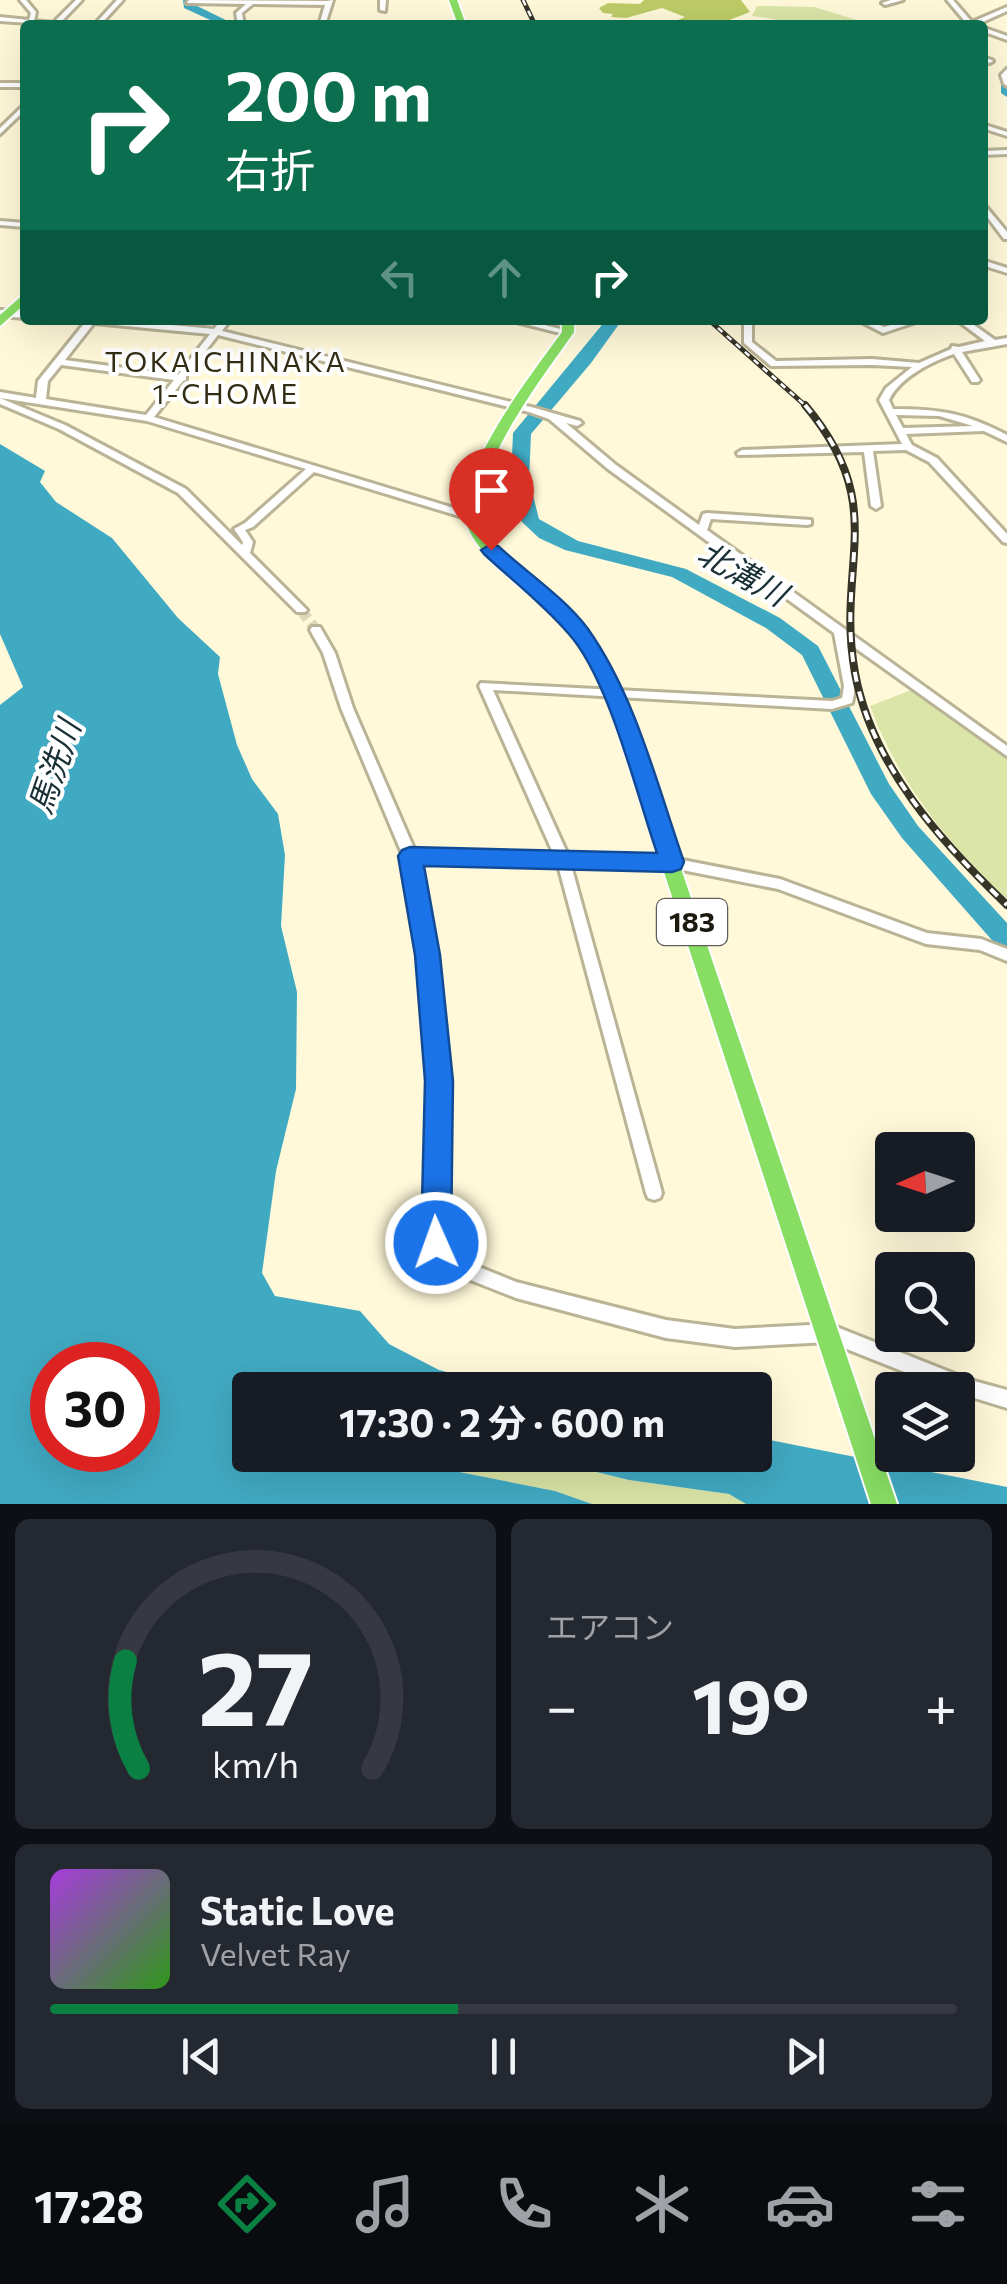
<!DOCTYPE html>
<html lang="ja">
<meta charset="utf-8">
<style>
body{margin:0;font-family:Commissioner,"Noto Sans JP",sans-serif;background:#242831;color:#f1f3f6;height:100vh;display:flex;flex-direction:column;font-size:38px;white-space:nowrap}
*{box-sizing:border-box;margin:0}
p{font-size:32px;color:#9ea1a6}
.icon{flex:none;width:55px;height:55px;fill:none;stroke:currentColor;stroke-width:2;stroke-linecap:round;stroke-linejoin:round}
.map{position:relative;height:1504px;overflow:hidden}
.details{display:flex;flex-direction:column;gap:15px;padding:15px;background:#0d0f14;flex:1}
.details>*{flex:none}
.banner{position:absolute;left:20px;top:20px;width:968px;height:305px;border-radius:10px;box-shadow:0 10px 40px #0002;background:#0b6e4f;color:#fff;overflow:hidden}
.needle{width:65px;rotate:267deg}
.controls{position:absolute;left:875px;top:1132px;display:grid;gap:20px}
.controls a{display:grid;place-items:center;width:100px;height:100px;border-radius:10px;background:#171b24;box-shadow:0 10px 40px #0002;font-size:50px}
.speed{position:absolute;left:30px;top:1342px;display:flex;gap:20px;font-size:50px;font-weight:700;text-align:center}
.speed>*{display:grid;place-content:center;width:130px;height:130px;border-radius:50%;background:#171b24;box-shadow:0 10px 40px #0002;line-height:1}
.speed .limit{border:15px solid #d22;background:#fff;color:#111}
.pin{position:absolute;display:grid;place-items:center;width:85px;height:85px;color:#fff;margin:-102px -42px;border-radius:50% 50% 50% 0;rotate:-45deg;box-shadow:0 0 10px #0007}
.pin .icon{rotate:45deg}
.me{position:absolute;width:110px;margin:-55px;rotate:358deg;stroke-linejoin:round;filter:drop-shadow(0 0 8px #0008)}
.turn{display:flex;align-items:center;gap:35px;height:210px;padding:0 40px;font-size:45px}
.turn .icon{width:130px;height:130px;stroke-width:2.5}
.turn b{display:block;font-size:70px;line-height:85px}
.lanes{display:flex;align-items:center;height:95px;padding:0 40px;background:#0003;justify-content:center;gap:50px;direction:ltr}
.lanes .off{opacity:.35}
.big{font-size:75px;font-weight:700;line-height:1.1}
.details .card{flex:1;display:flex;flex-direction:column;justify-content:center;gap:15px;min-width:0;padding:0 35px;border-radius:15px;background:#242831}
.details .dial{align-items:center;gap:0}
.dial svg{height:260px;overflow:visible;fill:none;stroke:#363941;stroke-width:7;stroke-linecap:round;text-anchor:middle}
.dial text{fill:#f1f3f6;stroke:none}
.song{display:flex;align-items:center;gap:30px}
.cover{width:120px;height:120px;border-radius:15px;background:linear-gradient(135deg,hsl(280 70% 55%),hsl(110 70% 35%))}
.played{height:10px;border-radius:5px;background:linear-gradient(90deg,#0b8043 45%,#363941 45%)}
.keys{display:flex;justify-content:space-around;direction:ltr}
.heat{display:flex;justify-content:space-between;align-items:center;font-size:55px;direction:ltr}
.details .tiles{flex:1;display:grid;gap:15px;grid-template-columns:1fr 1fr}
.card:last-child{grid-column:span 2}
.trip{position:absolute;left:232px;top:1372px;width:540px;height:100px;border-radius:10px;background:#171b24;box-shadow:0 10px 40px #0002;font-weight:700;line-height:100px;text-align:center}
.dock{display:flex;height:160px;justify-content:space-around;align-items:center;background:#090b0e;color:#9ea1a6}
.dock .icon{width:70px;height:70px}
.dock .current{color:#0b8043}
.dock b{font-size:45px;color:#f1f3f6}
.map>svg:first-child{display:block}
.green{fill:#dae5a7}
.forest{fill:#bdcc68}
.water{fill:#41aac3;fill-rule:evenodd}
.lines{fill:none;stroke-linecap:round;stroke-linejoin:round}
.river{fill:#41aac3;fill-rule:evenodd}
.minor-tunnel{stroke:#ddd7bb;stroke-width:11;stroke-dasharray:11 5;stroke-linecap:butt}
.minor-casing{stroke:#bab396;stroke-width:6}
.highway-casing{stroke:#fff;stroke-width:4}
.minor{fill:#fff;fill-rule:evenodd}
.highway{fill:#88dd63;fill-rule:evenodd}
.rail-far1-casing{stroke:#363427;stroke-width:5}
.rail-casing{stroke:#363427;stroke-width:8}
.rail-far1{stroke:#fff;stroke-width:2.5;stroke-dasharray:6;stroke-linecap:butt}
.rail{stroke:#fff;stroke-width:4;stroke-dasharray:10;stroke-linecap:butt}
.route{fill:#1a73e8;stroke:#114b97;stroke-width:2.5}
.labels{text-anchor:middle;stroke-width:8;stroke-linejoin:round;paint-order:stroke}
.far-neighbourhood-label{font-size:28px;letter-spacing:2.5px;fill:#332d14;stroke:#fff}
.shield{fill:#fff;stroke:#605f57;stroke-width:2.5}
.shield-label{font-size:28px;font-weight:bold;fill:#1c1a0f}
.water-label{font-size:32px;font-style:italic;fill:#193037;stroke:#fff}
</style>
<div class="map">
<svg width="1007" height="1504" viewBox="0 0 1007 1504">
<rect width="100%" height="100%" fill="#fff8d9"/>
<!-- green -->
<g class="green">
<path d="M757 6 814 7 857 20C829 37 783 19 752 16Z"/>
<path d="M914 689 1007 758V899C948 844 898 782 870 706Z"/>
<polygon points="374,1455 527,1455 629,1480 729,1494 746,1504 592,1504 555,1491"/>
</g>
<!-- forest -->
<polygon class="forest" points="644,0 741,0 750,12 719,24 666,25 685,17 662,8 626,18 611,17 613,14 603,13 599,8 608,3 640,4"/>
<!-- water -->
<g class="water">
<path d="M0 444 45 471 40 482 56 502 112 538 178 618 220 657 218 674 237 745 252 779 278 814 285 855 281 926 297 992 296 1089 276 1171 262 1273 275 1296 360 1311 389 1344 439 1370 516 1390H250V1455H373L555 1491 592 1504H0V705L23 687 0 634ZM52 1365H138V1450H52Z"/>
<polygon points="755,1437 1007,1487 1007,1504 746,1504 729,1494 629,1480 527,1455 755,1455"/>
</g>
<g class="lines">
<!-- river -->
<g class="river">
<polygon points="183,0 193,0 193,4 236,25 221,25 184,8"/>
<polygon points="1007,78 1007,97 1001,93 1001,82"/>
<polygon points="606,320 622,320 591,363 531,434 529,480 539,519 578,541 686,569 780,618 818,646 889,784 918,826 1007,923 1007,950 998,947 902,838 871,794 802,655 766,628 672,577 565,550 539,538 522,522 515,507 511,480 513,433"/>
</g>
<!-- minor-tunnel -->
<polyline class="minor-tunnel" points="301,610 316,630"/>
<!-- minor casing -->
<g class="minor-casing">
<g id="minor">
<polygon points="20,0 26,0 36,12 34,21 53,23 76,0 82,0 58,25 0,21 0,17 29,20 31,13"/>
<polygon points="117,0 123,0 100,25 94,25"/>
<polygon points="189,0 327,1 333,0 325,25 319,25 325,5 253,4 242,13 244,25 238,25 236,13 246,4 187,3"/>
<polygon points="380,0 386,0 385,11 380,10"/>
<polygon points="891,0 903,0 885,5 882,3"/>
<polygon points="947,0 953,0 972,22 1007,7 1007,11 976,25 968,25"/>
<polygon points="982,27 1007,36 1007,40 982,31"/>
<polygon points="982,57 992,60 993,61 990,63 982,61"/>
<polygon points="1007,69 1007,86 1004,84 1001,75"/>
<rect x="0" y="83" width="25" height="4"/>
<polygon points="25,104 25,110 0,134 0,128"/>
<polygon points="982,124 1007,132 1007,136 982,128"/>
<polygon points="1007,150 1007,154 982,155 982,151"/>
<polygon points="982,202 1007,232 1007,239 1004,239 982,210"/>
<polygon points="0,221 25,223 25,227 0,225"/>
<polygon points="982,260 1007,268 1007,273 982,265"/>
<polygon points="0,310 25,312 25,318 0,316"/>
<path d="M87 320H119L214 329 221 320H230L222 331 535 408 580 421 582 423 577 426 566 423 616 465 699 525 703 514 707 513 811 520V524L807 525 711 519 707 530 1007 746V756L847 642C851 663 858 683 852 703L832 709 493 690 568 855 672 858 780 879 927 933 981 939 1007 949V961L980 950 926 944 778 889 672 868 571 865 662 1193 660 1198 654 1200 648 1198 646 1193 558 865 418 861 434 955 447 1081 444 1241 457 1258 516 1282 666 1320 735 1329 829 1324 970 1380 1007 1390V1408L958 1393V1390H950L829 1342 735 1347 666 1338 516 1298 445 1270 428 1243 431 1081 420 955 403 856 341 708 323 653 310 630 312 627H320L335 653 353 708 415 851 554 855 479 686 481 683 832 701 842 698 844 686 834 633 608 469 549 419 529 412 218 335 186 376V380L183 381 154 417 477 515 478 517 473 520 469 519 314 472 253 527 245 530 253 542 250 553 307 610 305 612H297L178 493 59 429 0 404V398L65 425 186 489 242 545 243 542 234 529 245 523 306 469 147 421 0 398V392L36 398 38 381ZM94 323 210 334 178 375 65 360ZM61 365 174 380 146 415 46 399 48 381Z"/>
<polygon points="509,320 525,320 572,332 568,335"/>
<path d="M744 320H752V342L776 361 872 359 919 363 951 349 952 346 959 347 985 341 957 320H967L995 340 1007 338V344L962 352 980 380 978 382H972L954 354C931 362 900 377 889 400L893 409C940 409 965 413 1007 435V442L984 431 906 434 912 445 937 458 1007 534V543L1003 542 929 462 906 450 873 451 881 506 876 509 871 506 864 452 738 455 737 453 742 450 902 444 879 400 886 388 912 367 872 365 771 366 744 343ZM896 415 939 416 973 426 903 428Z"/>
<polygon points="858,320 869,320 884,327 908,320 922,320 883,333"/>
</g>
</g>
<!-- highway casing -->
<g class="highway-casing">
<g id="highway">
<polygon points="449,0 457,0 466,25 458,25"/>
<polygon points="25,293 25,304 0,326 0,315"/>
<path d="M562 320H574V332C548 370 460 482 484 529 502 565 556 595 583 625 599 644 609 671 621 692L897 1504H871L605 692C594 673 585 649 570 632 542 598 486 569 468 528 447 480 535 370 562 332Z"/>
</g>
</g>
<!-- minor -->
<use href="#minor" class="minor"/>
<!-- highway -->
<use href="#highway" class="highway"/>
<!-- rail-far1 casing -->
<g class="rail-far1-casing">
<g id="rail-far1">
<polyline points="523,0 535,25"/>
<polyline points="709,320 807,407"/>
</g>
</g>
<!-- rail casing -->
<g class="rail-casing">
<path id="rail" d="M805 405C891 507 835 563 855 673 872 766 941 842 1007 905"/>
</g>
<!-- rail-far1 -->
<use href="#rail-far1" class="rail-far1"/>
<!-- rail -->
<use href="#rail" class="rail"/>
</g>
<!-- route -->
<path class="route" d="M491 544 498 546C526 572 565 598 588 629 636 697 657 785 684 862L681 869 672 872 424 866 440 955 453 1081 451 1243 447 1253 436 1257 425 1253 421 1243 425 1081 415 955 398 856 402 850 410 847 657 853C636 793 609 678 568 633 543 604 512 580 484 554L481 550Z"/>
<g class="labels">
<!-- far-neighbourhood labels -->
<g class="far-neighbourhood-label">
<text x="226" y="372">TOKAICHINAKA<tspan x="226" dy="32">1-CHOME</tspan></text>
</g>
<!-- shield labels -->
<rect class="shield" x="657" y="899" width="70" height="46" rx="8"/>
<g class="shield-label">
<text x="692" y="932">183</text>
</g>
<!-- water labels -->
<g class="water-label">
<text transform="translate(742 574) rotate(29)" y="11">北溝川</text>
<text transform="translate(55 767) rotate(-71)" y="11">馬洗川</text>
</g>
</g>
</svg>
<div class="controls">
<a><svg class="needle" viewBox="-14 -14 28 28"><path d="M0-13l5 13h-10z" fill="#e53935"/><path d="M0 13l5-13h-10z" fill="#9ea1a6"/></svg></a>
<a><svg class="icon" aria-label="search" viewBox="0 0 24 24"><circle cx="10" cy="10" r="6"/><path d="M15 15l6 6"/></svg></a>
<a><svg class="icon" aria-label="layers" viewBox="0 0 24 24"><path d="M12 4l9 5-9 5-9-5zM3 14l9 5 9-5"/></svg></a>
</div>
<div class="speed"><div class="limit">30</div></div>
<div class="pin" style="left:491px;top:550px;background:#d93025"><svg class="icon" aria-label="arrive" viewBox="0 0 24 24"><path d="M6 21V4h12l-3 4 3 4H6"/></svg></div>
<svg class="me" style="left:436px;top:1243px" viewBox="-20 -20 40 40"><circle r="17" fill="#1a73e8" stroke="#fff" stroke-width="3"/><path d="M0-11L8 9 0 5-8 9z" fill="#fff"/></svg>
<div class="trip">17:30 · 2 分 · 600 m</div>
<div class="banner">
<div class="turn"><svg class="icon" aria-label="right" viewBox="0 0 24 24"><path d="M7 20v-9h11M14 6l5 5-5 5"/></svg><div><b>200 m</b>右折</div></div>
<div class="lanes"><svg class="icon off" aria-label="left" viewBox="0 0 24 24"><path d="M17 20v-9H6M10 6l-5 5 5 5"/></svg><svg class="icon off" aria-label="ahead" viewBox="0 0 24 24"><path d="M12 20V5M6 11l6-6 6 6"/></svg><svg class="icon" aria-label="right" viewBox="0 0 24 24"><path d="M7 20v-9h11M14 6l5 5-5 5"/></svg></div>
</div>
</div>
<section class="details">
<div class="tiles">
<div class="card dial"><svg viewBox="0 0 100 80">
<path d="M14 69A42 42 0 1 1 86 69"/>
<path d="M14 69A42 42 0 0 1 10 36" stroke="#0b8043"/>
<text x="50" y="56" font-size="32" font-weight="700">27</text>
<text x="50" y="72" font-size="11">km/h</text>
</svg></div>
<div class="card"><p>エアコン</p>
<div class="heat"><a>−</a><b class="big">19°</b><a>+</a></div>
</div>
<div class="card">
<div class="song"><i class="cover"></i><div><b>Static Love</b><p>Velvet Ray</p></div></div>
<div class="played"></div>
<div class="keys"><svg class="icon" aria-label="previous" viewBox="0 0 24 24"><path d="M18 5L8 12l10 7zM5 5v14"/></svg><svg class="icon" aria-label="pause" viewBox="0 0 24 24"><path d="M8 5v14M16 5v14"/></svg><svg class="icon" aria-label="next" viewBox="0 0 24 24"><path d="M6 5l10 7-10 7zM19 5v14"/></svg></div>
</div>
</div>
</section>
<nav class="dock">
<b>17:28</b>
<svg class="icon current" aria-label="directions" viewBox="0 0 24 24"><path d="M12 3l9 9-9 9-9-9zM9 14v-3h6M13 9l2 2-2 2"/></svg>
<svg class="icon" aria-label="music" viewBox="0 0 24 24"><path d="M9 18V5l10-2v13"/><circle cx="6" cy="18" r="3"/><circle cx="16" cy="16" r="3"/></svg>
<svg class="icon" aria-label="phone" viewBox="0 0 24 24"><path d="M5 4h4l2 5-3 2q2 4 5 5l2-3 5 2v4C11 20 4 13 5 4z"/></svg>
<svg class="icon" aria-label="climate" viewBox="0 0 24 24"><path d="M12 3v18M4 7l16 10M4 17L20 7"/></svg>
<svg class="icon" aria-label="car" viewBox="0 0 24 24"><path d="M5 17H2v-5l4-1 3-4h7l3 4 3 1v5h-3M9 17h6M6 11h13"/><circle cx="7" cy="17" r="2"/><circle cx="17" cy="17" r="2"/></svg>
<svg class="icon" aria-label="filters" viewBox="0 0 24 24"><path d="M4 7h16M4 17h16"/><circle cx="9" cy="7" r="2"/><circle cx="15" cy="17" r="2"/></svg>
</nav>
